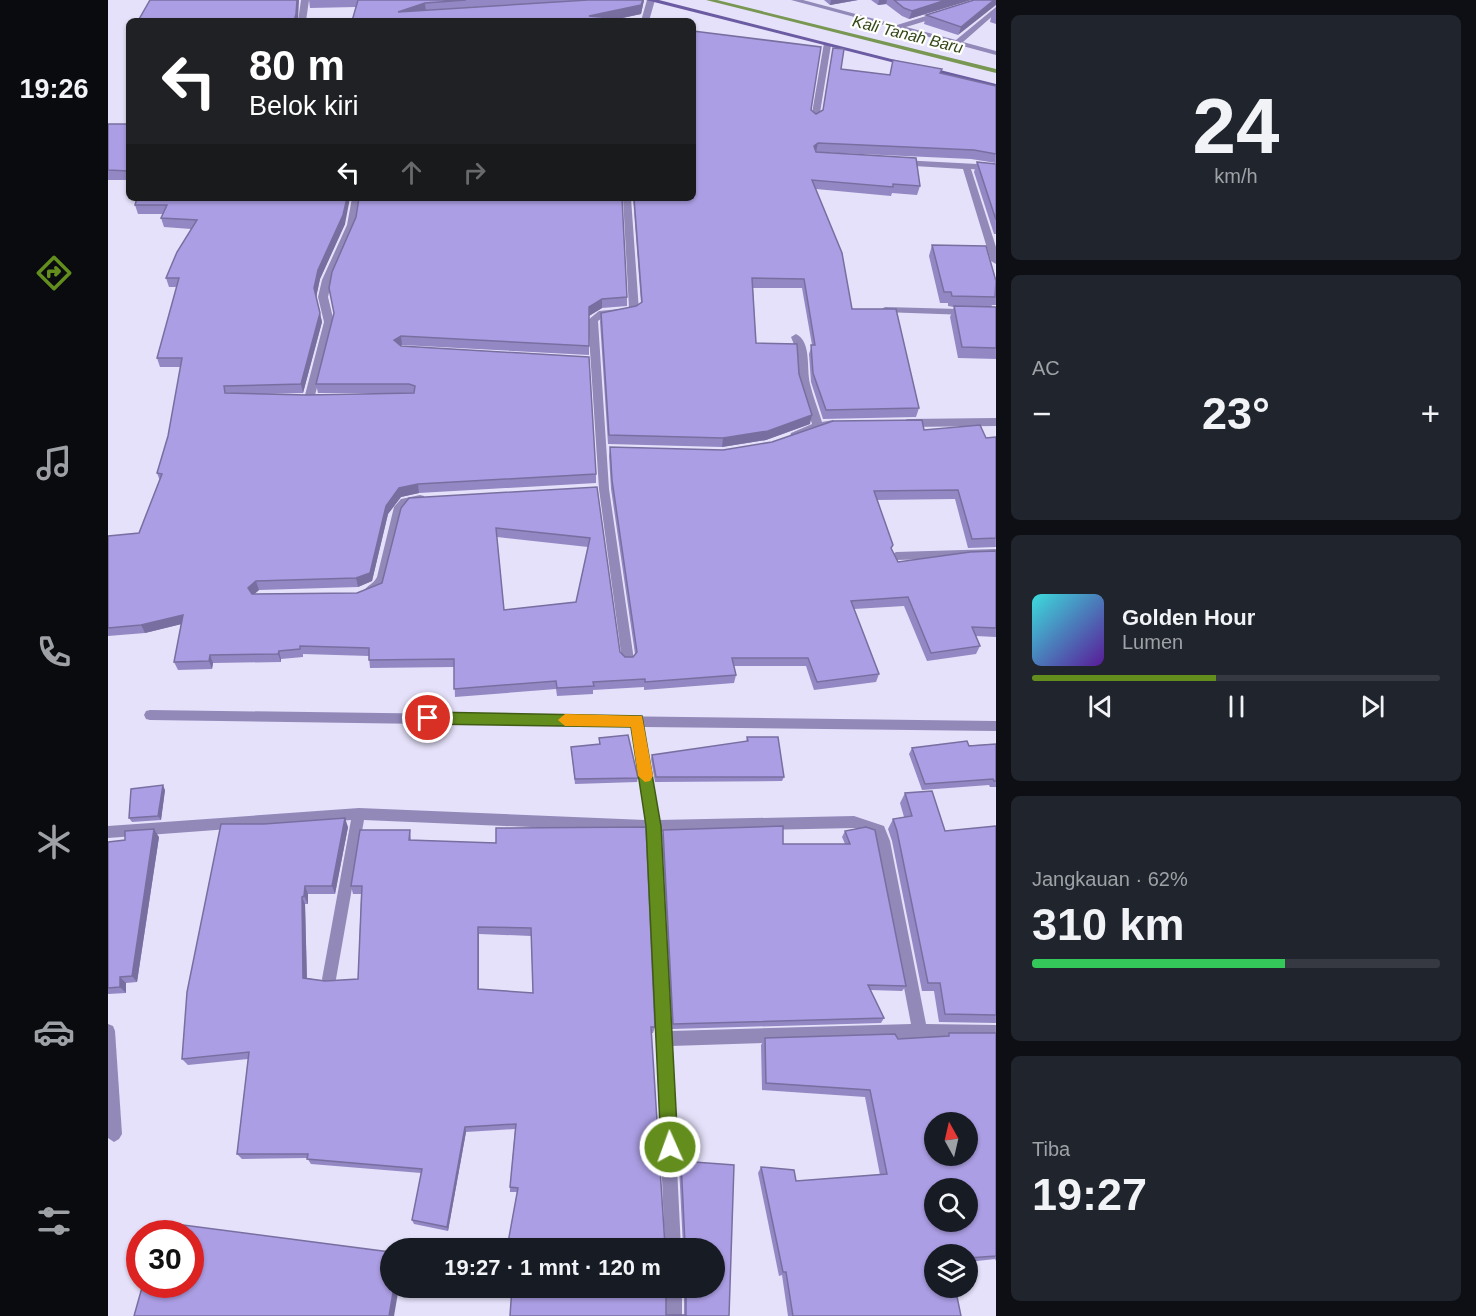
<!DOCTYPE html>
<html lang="id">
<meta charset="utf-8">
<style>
body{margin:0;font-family:Helvetica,sans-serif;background:#20242c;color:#f1f3f6;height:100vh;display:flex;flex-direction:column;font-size:22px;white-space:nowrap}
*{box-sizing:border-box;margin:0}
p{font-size:20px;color:#9ea1a6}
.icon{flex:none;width:33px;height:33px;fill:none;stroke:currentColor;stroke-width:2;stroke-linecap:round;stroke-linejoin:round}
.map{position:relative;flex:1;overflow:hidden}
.drawer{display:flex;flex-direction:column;gap:15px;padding:15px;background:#0d0f14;width:480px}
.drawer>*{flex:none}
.hud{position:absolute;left:18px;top:18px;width:570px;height:183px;border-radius:9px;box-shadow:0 2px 4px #0004;background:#202124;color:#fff;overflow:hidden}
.needle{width:39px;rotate:352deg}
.controls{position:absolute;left:816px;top:1112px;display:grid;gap:12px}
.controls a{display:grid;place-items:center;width:54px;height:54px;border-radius:50%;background:#171b24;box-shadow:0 2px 4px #0004;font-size:30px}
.speed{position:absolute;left:18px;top:1220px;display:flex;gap:12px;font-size:30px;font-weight:700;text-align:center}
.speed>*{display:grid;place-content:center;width:78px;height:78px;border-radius:50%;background:#171b24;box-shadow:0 2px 4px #0004;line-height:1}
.speed .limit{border:9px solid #d22;background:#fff;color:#111}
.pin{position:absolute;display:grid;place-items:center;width:51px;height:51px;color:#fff;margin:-26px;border:3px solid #fff;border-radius:50%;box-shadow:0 2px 6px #0007}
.me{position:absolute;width:66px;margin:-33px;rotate:358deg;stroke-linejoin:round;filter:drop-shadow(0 0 4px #0008)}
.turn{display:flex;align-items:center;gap:21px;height:126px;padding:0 24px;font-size:27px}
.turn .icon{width:78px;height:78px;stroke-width:2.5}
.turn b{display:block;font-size:42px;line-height:51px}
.lanes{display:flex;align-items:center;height:57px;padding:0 24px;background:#0003;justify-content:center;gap:30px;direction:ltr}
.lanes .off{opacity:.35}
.big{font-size:45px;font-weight:800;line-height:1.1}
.drawer .card{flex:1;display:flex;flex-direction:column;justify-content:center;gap:9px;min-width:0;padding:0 21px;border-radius:9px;background:#20242c}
.drawer .dial{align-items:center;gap:0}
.dial b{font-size:78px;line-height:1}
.song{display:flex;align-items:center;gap:18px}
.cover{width:72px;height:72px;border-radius:9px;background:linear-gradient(135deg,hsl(180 70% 55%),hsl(270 70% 35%))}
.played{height:6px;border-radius:3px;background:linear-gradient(90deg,#638e1e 45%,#363941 45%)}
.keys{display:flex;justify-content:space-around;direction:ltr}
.heat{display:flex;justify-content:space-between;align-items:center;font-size:33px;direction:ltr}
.charge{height:9px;border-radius:4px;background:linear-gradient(90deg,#34c759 62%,#363941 0)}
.trip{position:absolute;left:272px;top:1238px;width:345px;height:60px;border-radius:30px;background:#171b24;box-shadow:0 2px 4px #0004;font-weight:800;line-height:60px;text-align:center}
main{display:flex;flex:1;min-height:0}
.dock{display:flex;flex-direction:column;width:108px;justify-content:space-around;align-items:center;background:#090b0e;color:#9ea1a6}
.dock .icon{width:42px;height:42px}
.dock .selected{color:#638e1e}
.dock b{font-size:27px;color:#f1f3f6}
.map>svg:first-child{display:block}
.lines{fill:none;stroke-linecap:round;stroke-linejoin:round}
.stream{fill:#779752;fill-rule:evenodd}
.street{fill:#9289b9;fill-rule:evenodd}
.secondary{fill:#6b5ba2;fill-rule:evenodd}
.wall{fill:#9488c4;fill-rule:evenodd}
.shaded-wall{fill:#786fa0}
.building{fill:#ac9ee4;stroke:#786fa0;stroke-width:1.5;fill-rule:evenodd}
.route{fill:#638e1e;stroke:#405c14;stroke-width:1.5}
.slow{fill:#f59e0b}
.labels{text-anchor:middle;stroke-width:4.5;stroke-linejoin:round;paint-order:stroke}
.far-water-label{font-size:16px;font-style:italic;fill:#334816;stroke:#fff}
</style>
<main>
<nav class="dock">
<b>19:26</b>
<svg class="icon selected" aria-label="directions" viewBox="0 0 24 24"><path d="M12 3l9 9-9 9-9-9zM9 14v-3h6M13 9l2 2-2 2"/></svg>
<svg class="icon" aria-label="music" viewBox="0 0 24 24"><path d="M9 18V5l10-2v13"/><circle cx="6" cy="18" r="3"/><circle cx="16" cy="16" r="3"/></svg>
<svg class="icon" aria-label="phone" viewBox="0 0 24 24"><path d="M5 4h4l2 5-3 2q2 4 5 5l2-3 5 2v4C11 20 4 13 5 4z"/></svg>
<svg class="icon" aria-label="climate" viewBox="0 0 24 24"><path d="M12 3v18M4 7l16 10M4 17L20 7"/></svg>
<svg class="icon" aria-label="car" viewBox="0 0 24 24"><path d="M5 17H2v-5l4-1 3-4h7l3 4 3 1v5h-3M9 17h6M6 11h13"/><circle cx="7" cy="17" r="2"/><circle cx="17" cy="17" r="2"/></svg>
<svg class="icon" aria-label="filters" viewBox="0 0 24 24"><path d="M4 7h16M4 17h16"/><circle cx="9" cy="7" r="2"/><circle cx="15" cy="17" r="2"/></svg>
</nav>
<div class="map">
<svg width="888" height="1316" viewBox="0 0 888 1316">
<rect width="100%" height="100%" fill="#e5e1fa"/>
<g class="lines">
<!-- stream -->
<polygon class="stream" points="598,0 609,0 888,69 888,73"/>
<!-- street -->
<g class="street">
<polygon points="193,0 201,0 198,21 190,21"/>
<polygon points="539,0 547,0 541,21 533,21"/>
<polygon points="683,0 695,0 789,25 831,12 834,12 834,16 798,27 848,40 888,7 888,13 855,42 888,51 888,55"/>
<polygon points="716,43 723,45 711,119 707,121 703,119"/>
<polygon points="793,160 888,165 888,171 863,169 888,247 888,264 883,261 855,169 790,165 790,161"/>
<polygon points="244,198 252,198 247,225 224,280 220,297 226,322 206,399 201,402 196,399 216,322 210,297 214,280 239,225"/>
<path d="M515 198H523L531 311C519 319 502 312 490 321L501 489 526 660 524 663H516L514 660 491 489 480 320 491 311 521 308Z"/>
<polygon points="777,307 888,310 888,316 774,312 772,310"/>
<path d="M688 334C704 342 698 369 702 384 705 397 710 409 714 422L725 420 730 424 729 427 712 429 687 440 683 439 682 436 683 433 704 424 691 382 689 352 683 337Z"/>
<polygon points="888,418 888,426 799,427 794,423 799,419"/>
<path d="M312 495 316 496 317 499 316 502 300 505 296 509C293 524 284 580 275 589 270 594 263 597 257 595L255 592C259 585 266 584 269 577L286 507 293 499Z"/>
<polygon points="888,549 888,557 788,560 782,556 788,552"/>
<path d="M42 710 888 721V731L536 727 551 820 746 816 776 826 782 841 818 1024 888 1025V1039L812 1038 563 1046 573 1248H557L539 832 256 820 228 979 226 984 221 986 216 984 214 979 243 820 0 838V826L251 808 537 820 524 727 42 720 38 719 36 715 38 711ZM746 828 766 834 768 841 803 1024 562 1031 552 832Z"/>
<polygon points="0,1024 5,1026 7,1031 14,1134 11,1139 6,1142 0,1138"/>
<rect x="558" y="1287" width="16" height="29"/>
</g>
<!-- secondary -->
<g class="secondary">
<polygon points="538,0 551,0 803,64 799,66"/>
<polygon points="816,66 888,84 888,88 816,70"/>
</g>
</g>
<!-- wall -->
<g class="wall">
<polygon points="201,0 536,0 533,14 510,19 537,21 248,7 202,8"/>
<polygon points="716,0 750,0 722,5"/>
<polygon points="763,0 863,0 801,19 794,16 778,4 770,5"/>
<polygon points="866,0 850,35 816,24 818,15"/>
<polygon points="888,9 888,24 882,22 884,13"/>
<polygon points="733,69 782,75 833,73 888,86 888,163 863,159 708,152 812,186 809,195 784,193 783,196 708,189 744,309 811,408 808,417 715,419 703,382 701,354 704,345 694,288 645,288 648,343 691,374 702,424 658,440 614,447 500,444 492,322 493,313 528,306 533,303 525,198 585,198 703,110 708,114 715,110"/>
<rect x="0" y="124" width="21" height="56"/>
<polygon points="869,162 888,164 888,234 886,234 866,172"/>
<path d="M29 198 237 224 212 279 208 297 214 322 195 393 154 394 199 395 298 393H210L208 384 226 314 519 297V306L494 308 481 316V355L294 345 292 346 488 474V483L311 493 293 497 280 514 264 581 250 587 151 590 146 594 249 593 274 583 293 508 489 487 512 652 517 657H525L527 654 503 489 501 456 502 447 615 450 816 430 878 438 888 437V547L860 548 847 499 769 500 783 549 790 562 888 551V637L868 636 872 646 868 654 819 661 796 606 746 609 771 674 768 682 706 690 698 666H626L628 675 626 683 536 690V687L485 690V694L449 696 448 689 347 697 346 667 262 668 261 656 195 654V657L173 659V662L105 663 104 669 70 670 66 662 73 624 37 633 0 636V536L31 533 52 481 49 473 60 436 73 367H52L49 358 69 287H61L58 278 83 229 56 227 53 218 55 214H30L27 205ZM389 537 480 547 468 602 396 610Z"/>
<polygon points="824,245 888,281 888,305 884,305 883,307 888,307 888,359 850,358 842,317 846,307 840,306 840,303 832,303 821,256"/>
<polygon points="639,737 676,777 674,781 547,782 543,759 544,755 638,742"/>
<polygon points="491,738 530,778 529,782 467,784 463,747 491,744"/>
<polygon points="888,744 888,787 882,787 881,785 814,790 801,754 804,748"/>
<polygon points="57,790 53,820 24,822 21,818"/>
<polygon points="797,793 837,831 888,826 888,1023 831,1022 826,991 814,991 784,841 780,829 785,819 796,817 792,803"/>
<path d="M156 824 240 827 227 894H200V904H197L199 978 217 981 250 979 253 894H245L243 886 302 830 303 840 388 843 547 1027 545 1033H543L557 1246 575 1247 571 1166 573 1161 621 1316 558 1315H576V1287H606L399 1248 409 1192H402V1187L407 1129 358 1132 340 1231 306 1224 304 1220 313 1173 203 1164 199 1158 134 1159 129 1154 140 1059 80 1065 74 1059ZM371 934 423 936 425 993 371 989Z"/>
<polygon points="555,830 675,844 737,844 734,837 737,831 798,986 794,991 762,990 776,1018 773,1023 564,1029 554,836"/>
<polygon points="51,837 29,982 18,983 18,993 0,994 0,842"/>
<polygon points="841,1033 888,1033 888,1261 887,1259 860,1262 860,1254 826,1254 853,1316 680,1316 674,1275 671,1276 650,1173 653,1167 688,1181 772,1175 757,1097 654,1090 653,1045 657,1038 790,1039 838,1036"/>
</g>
<!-- shaded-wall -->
<g class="shaded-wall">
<polygon points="189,0 191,0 190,21 186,21"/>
<polygon points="536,0 533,14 500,21 481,16"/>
<polygon points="723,0 750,0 722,5"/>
<polygon points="771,0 779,0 778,4 770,5"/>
<polygon points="838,0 863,0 801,19 804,11"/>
<polygon points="886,0 888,0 888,5 850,35 853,27"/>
<polygon points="317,3 318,12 290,12"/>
<polygon points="710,143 708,152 704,155 706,146"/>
<polygon points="239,198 242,198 237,224 212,279 208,298 206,288 210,270"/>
<polygon points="494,299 494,308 481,316 481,307"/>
<polygon points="212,313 214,322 195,393 193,384"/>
<polygon points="293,336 294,345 287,349 286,340"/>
<polygon points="704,415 702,424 658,440 614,447 615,438"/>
<polygon points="310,484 311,493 293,497 280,514 264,581 250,587 248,578 278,506 291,488"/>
<polygon points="148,581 151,590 143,597 140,588"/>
<polygon points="75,615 78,623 37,633 33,625"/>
<polygon points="171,651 173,659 173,662 170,654"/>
<polygon points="102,655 105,663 104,669 101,661"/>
<polygon points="55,785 57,790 53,820 50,816"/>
<polygon points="237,818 240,827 227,894 224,886"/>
<polygon points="46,829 51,837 29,982 24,976"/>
<polygon points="197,886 200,894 200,904 196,896"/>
<polygon points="194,897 197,904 199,985 195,978"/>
<polygon points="370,927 371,934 371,996 370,989"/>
<polygon points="12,977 18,983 18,993 12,987"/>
<polygon points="357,1127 358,1132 340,1231 339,1227"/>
<polygon points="286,1287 291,1287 286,1316 281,1316"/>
</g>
<!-- building -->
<g class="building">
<polygon points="42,0 189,0 188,14 186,21 30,21"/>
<polygon points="250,0 358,0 317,3 290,12 480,0 535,0 533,5 481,16 537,21 244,21"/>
<polygon points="786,0 838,0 804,11 796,8"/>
<polygon points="866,0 886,0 853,27 818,15"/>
<polygon points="585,31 713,47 703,110 708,114 715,110 725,48 736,49 733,69 782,75 785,60 834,69 832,73 888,86 888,154 866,150 710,143 706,146 708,152 808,158 812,186 785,184 785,187 704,180 734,253 744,309 788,309 811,408 718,410 705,373 703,345 707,345 696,279 644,278 648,343 689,344 691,374 704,415 660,431 615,438 501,435 493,313 528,306 534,302 526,198 585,198"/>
<polygon points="0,124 21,124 21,171 0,170"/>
<polygon points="869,162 888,164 888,220"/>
<path d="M29 198H239L235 215 210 270 206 288 212 313 193 384 116 386 117 393 199 395 306 393 307 386 301 384H208L226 313 221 288 224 272 248 217 251 198H514L519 297 494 299 481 307V346L293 336 286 340 293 346 481 357 488 474 310 484 291 488 278 506 262 573 248 578 148 581 140 588 144 594 249 593 274 583 293 508 301 498 489 487 512 652 517 657H525L529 652 504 480 502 447 615 450 664 442 725 421 814 420 816 430 872 425 878 438 888 437V538L864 539 850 490 766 491 785 545 783 548 790 562 862 552 888 551V628L864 627 872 646 823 653 800 597 743 601 771 674 709 682 700 658H624L628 675 537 682V679L485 682 486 686 449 688 448 681 346 689V659L261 660V648L192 646V649L171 651 170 654 102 655 101 661 66 662 75 615 33 625 0 628V536L31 533 54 474 49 473 60 436 74 358H49L71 278H58L69 252 89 220 53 218 59 205H27ZM388 528 482 538 468 602 396 610Z"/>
<polygon points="824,245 878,246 888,281 887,297 844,296 843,292 836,292"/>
<polygon points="846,306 888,307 888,348 854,347"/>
<polygon points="520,735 530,778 467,779 463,747 492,744 491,738"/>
<polygon points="639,737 670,737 676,777 548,777 544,755 640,741"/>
<polygon points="859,741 861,746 888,744 888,781 886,781 885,779 817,784 804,748"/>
<polygon points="55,785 50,816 21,818 23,789"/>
<polygon points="824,791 837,831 888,826 888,1015 837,1014 832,983 820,983 789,831 785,819 804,816 797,793"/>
<path d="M237 818 224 886H197L196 896 194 897 195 978 217 981 250 979 254 886H243L252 830H302L301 840 388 843V828L538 827 547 1027H543L557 1246 575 1247 577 1244 573 1161 626 1165 621 1316H402L404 1287H558V1315H578V1287H606V1248H399L410 1188 402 1187 408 1124 357 1127 339 1227 304 1220 314 1169 199 1159 200 1154H129L141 1052 74 1059 79 992 113 824H156ZM370 927 423 928 425 993 370 989Z"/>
<polygon points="675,826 675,844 742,844 737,831 758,827 767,830 798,986 760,985 776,1018 565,1024 555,830"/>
<polygon points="46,829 24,976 12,977 12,987 0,988 0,842 17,840 17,831"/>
<path d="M841 1033H888V1256L860 1258V1254H826V1287H847L853 1316H685L678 1272H675L653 1167 686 1170 688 1181 779 1174 762 1090 658 1083 657 1038 787 1034 790 1039 841 1036ZM826 1122H860V1155H826ZM826 1188H860V1221H826Z"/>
<polygon points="52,1222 282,1252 282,1287 286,1287 281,1316 26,1316 35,1284 82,1284 82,1233 49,1233"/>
</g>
<!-- route -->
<polygon class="route" points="320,712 534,716 553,826 570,1147 568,1154 562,1156 555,1154 553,1147 538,826 523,727 320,724 313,718"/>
<!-- slow -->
<polygon class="slow" points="457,714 534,716 545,776 542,781 537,782 530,776 523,727 457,726 450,720"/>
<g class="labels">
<!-- far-water labels -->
<g class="far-water-label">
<text transform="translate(800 34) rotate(14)" y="6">Kali Tanah Baru</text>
</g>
</g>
</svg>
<div class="controls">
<a><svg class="needle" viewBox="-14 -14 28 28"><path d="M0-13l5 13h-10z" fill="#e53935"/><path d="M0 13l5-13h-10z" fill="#9ea1a6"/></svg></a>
<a><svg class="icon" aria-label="search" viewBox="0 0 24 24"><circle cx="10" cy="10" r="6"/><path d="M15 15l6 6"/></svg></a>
<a><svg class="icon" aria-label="layers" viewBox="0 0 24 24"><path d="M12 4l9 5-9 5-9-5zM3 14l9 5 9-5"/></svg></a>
</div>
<div class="speed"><div class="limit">30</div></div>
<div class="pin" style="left:320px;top:718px;background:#d93025"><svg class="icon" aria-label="arrive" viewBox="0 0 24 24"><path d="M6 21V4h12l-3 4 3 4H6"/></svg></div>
<svg class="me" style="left:562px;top:1147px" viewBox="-20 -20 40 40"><circle r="17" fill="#638e1e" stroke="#fff" stroke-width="3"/><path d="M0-11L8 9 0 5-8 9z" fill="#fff"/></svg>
<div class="trip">19:27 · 1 mnt · 120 m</div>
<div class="hud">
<div class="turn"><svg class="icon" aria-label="left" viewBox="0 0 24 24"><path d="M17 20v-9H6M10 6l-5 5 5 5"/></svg><div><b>80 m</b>Belok kiri</div></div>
<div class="lanes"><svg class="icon" aria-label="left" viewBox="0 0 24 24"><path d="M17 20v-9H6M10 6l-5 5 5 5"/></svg><svg class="icon off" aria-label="ahead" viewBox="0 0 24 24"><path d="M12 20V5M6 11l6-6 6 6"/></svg><svg class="icon off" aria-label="right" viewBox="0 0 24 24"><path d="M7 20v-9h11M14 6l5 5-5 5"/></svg></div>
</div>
</div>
<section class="drawer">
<div class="card dial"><b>24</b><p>km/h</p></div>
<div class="card"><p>AC</p>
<div class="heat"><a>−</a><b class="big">23°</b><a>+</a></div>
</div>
<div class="card">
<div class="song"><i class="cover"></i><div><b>Golden Hour</b><p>Lumen</p></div></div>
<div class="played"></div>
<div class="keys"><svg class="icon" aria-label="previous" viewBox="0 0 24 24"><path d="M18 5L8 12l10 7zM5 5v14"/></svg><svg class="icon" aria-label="pause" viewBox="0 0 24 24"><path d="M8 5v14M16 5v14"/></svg><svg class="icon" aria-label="next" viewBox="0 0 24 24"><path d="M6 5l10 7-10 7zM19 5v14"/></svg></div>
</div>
<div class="card"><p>Jangkauan · 62%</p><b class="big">310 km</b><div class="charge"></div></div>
<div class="card"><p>Tiba</p><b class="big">19:27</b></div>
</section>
</main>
